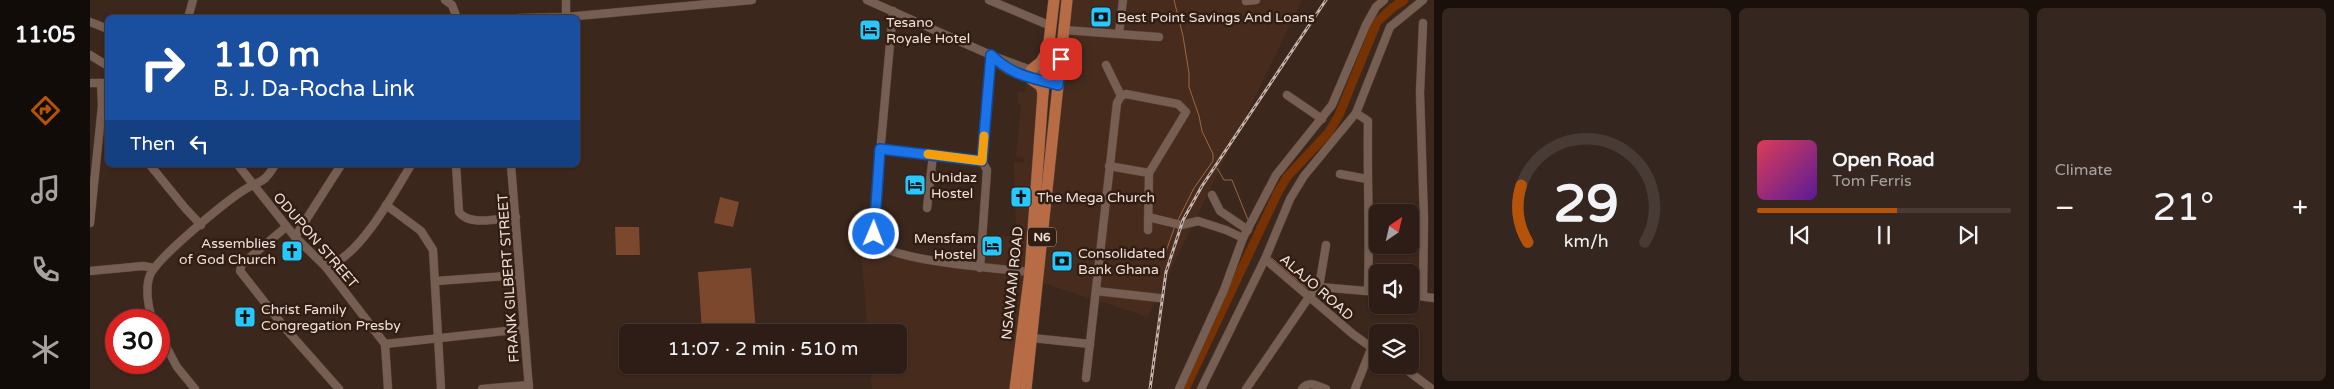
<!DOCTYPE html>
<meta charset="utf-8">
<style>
body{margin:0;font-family:"Varela Round",sans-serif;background:#35261f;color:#f1f3f6;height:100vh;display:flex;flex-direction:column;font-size:19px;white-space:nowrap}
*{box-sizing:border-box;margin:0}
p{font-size:16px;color:#a7a2a1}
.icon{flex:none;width:28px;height:28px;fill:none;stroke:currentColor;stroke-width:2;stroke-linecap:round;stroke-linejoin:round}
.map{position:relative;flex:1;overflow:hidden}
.side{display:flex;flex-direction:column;gap:8px;padding:8px;background:#19100c;width:900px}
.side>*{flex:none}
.banner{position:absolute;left:15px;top:15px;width:475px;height:152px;border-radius:8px;box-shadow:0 1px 4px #0004,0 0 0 1px #483b35;background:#1a4fa0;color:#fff;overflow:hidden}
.needle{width:32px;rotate:34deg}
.tools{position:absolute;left:1279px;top:204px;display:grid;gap:10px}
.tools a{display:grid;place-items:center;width:50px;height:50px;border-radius:8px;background:#2d1d16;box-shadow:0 1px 4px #0004,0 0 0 1px #483b35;font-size:25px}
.speed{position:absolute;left:15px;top:309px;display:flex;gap:10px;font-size:25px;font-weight:700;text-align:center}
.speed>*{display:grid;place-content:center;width:65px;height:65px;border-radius:50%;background:#2d1d16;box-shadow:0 1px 4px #0004,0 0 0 1px #483b35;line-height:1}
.speed .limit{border:8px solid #d22;background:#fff;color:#111}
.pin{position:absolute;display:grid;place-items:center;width:42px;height:42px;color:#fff;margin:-21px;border-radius:10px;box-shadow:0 2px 8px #0006}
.me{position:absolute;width:55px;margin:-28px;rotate:1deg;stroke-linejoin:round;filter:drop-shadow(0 0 4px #0008)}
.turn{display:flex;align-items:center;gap:18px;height:105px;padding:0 25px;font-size:22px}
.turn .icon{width:65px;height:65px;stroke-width:2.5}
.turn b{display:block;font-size:35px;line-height:42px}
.then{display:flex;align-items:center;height:48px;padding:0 25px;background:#0003;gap:10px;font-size:19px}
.big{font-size:38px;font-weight:600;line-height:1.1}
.side .tile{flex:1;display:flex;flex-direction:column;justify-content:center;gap:8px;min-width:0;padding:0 18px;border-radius:8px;background:#35261f}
.side .dial{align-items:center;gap:0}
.dial svg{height:130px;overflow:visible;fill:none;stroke:#483b35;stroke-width:7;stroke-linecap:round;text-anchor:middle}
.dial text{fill:#f1f3f6;stroke:none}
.song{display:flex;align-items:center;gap:15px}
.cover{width:60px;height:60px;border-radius:8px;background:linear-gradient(135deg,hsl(350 70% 55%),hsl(270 70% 35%))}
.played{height:5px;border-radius:2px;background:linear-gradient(90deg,#b45309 55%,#483b35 55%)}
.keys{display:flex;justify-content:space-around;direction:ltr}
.heat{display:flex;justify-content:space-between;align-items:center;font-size:28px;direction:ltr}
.side .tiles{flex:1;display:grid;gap:8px;grid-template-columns:repeat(3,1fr)}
.trip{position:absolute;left:529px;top:324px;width:288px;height:50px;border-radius:8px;background:#2d1d16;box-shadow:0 1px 4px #0004,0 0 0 1px #483b35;font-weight:600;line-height:50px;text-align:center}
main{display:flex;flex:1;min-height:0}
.menu{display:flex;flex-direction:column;width:90px;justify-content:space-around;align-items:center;background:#120c09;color:#a7a2a1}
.menu .icon{width:35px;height:35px}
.menu .on{color:#b45309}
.menu b{font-size:22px;color:#f1f3f6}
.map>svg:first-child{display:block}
.built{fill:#472c1e}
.green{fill:#7b472d}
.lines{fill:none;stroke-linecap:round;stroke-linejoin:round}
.stream{stroke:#9b6643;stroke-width:1}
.river{stroke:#773203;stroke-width:9}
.minor-casing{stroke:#58453d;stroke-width:9}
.highway-casing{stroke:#58453d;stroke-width:12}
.minor{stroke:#775e52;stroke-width:8}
.highway{stroke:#b76c45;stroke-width:11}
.rail-casing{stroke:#c6b5ae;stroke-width:3}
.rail{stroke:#321d13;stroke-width:1;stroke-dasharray:4;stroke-linecap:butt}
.route-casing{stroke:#114b97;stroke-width:12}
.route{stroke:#1a73e8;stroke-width:9}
.slow{stroke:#f59e0b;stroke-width:9}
.labels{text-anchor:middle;stroke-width:5;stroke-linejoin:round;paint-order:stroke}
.shield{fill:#321d13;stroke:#b6a69e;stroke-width:1}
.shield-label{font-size:12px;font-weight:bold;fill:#efe0d9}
.poi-label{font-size:14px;fill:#efe0d9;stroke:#321d13;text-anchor:start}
.street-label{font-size:14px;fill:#efe0d9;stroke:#321d13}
</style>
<main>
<nav class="menu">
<b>11:05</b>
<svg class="icon on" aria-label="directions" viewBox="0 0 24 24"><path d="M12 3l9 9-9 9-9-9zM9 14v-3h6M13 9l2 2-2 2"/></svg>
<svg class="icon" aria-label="music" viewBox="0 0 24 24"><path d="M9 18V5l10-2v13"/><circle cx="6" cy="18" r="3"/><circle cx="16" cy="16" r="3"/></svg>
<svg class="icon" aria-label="phone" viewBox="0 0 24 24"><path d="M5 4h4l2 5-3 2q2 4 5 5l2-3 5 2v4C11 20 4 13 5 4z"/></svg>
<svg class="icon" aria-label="climate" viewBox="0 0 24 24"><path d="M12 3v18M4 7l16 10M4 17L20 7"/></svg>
</nav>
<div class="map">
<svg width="1344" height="389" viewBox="0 0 1344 389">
<rect width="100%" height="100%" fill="#3c271d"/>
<!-- built -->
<g class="built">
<polygon points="982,0 1212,0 1058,317 953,283"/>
<polygon points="937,81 948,84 933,285 920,389 782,389 780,365 808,365 808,332 778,332 771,251 891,269 895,235 920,236 921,232 926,227 924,162 934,162 935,158 926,157 931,106 927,101 928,91 935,92"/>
</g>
<!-- green -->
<g class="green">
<polygon points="630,197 649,202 643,227 624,223"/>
<polygon points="525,227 549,227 550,255 526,255"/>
<polygon points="661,268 666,332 612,332 608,272"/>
</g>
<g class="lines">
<!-- stream -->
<g class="stream">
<polyline points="1084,0 1093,36 1099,73 1099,87 1109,116 1112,131 1123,154 1123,161 1104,188 1088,220"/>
<polyline points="13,67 18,71"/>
<polyline points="1127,168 1134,180 1142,180 1158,220"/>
<polyline points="1167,227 1171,230"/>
<polyline points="1179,256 1218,289 1227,284"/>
<polyline points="1073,260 1085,226"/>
<polyline points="1233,284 1244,285"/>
<polyline points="1282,288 1282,271"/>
</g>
<!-- river -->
<polyline class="river" points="1095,389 1188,192 1197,177 1239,132 1249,115 1287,22 1302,8 1314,0"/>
<!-- minor casing -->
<g class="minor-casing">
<g id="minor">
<polyline points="355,0 362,5 367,18"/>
<polyline points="777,0 903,56 941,70 969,76"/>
<polyline points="899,0 961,26"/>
<polyline points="1156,1 1166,0"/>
<path d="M803 11 784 219C784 228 783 238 790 245 808 261 911 269 940 272"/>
<polyline points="476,17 476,0"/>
<polyline points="98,18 103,0"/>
<polyline points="429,18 476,17 662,0"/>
<polyline points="0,22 18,29"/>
<polyline points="1333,23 1330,93 1334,219 1333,296"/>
<polyline points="974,30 1069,37"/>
<polyline points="1029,33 1033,0"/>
<polyline points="0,55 18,66"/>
<path d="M903 56C913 76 948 80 968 85"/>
<polyline points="1016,65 1031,96"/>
<polyline points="0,83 18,83"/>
<polyline points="1197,95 1232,119"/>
<path d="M1266 113 1278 121C1277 178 1280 234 1278 290"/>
<polyline points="790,149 892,161"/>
<polyline points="60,165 95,208 111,225"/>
<polyline points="148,165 205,237 235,266 295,344 298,389"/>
<path d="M366 165 369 212C379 227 410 218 426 217"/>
<polyline points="421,165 439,389"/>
<polyline points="1019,166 1059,173"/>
<polyline points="1250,174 1277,179"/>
<polyline points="1122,195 1130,211 1158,230"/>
<polyline points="296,205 331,231 343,250 351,389"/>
<polyline points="837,208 843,155"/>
<polyline points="1058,217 1091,225 1108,221 1136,230 1153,238"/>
<polyline points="0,223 12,106 11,83"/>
<polyline points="196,227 152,264 150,271 195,328 249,389"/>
<polyline points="205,237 251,165"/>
<polyline points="1175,259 1264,335 1288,352"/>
<path d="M235 266C267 262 305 191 321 165"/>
<polyline points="890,268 897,170 892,161 901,55"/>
<polyline points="0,271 53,266 64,268"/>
<polyline points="346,281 429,275"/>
<polyline points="1229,287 1236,245"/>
<polyline points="1006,291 1069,298"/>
<polyline points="1320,295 1344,298"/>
<path d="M63 320C58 309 55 287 60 275 68 257 135 202 154 190 171 179 172 186 185 165"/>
<polyline points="69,333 87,367 105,389"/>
<polyline points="942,338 1000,344"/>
<polyline points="295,344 433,329"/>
<polyline points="1310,365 1342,389"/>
<polyline points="996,378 1027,103 1031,96 1036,94 1088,104 1096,112 1059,173 1058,230"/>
<polyline points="392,389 439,385"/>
<polyline points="1089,389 1134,290 1153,238 1186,175 1242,105 1276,25 1286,7 1294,0"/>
<polyline points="1111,389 1175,259 1200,199 1214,176 1266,113 1300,27 1333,0"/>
<polyline points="1156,389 1219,297 1229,287 1288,292"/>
<path d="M1212 389C1219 380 1227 386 1236 389"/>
<polyline points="1265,389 1281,349"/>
</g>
</g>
<!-- highway casing -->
<g class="highway-casing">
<g id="highway">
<polyline points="941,70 951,62 956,53"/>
<polyline points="941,79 951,86 953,93"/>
<polyline points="925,389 940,272 953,93 964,0"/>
<polyline points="936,389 977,0"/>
</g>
</g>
<!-- minor -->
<use href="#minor" class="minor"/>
<!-- highway -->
<use href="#highway" class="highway"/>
<!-- rail casing -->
<g class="rail-casing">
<polyline id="rail" points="1060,389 1076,272 1093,220 1112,186 1236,0"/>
</g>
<!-- rail -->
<use href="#rail" class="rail"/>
</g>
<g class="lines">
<!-- route casing -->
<g class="route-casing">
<path id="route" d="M784 234 790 149 892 161 901 55C923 76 939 77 968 85L971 59"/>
</g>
<!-- route -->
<use href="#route" class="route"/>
<!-- slow -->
<polyline class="slow" points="838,154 892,161 894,136"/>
</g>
<!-- icons -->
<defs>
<g id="bank-square" transform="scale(1.125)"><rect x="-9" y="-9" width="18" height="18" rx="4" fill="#26c9fe" stroke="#321d13"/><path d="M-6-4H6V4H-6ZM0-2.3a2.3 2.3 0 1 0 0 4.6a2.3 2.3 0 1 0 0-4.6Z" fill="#111"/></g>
<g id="hotel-square" transform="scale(1.125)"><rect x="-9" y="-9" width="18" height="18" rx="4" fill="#26c9fe" stroke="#321d13"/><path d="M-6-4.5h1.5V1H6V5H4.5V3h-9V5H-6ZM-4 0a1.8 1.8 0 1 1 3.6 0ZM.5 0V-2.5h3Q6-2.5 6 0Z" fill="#111"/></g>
<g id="church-square" transform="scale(1.125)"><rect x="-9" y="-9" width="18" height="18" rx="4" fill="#26c9fe" stroke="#321d13"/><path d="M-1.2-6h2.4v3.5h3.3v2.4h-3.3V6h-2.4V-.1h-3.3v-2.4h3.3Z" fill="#111"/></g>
</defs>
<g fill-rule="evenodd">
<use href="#bank-square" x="1011" y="17"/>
<use href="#hotel-square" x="780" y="30"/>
<use href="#hotel-square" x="825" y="185"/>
<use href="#church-square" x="931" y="197"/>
<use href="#hotel-square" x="902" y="246"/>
<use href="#church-square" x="202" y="251"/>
<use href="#bank-square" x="972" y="261"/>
<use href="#church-square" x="155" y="317"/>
</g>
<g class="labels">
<!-- shield labels -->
<rect class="shield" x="938" y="227.5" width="28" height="19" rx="4"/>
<g class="shield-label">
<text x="952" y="241">N6</text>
</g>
<!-- poi labels -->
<g class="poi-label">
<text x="1027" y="22">Best Point Savings And Loans</text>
<text x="796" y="27">Tesano<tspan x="796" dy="16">Royale Hotel</tspan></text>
<text x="841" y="182">Unidaz<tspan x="841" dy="16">Hostel</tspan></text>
<text x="947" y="202">The Mega Church</text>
<text x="886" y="243" text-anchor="end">Mensfam<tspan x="886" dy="16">Hostel</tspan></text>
<text x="186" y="248" text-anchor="end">Assemblies<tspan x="186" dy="16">of God Church</tspan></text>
<text x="988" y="258">Consolidated<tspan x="988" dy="16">Bank Ghana</tspan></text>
<text x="171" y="314">Christ Family<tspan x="171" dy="16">Congregation Presby</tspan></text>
</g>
<!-- street labels -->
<g class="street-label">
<text transform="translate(226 240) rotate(49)" y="5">ODUPON STREET</text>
<text transform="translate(418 278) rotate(-94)" y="5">FRANK GILBERT STREET</text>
<text transform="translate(922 283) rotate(-84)" y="5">NSAWAM ROAD</text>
<text transform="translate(1227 287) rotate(41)" y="5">ALAJO ROAD</text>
</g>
</g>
</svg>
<div class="tools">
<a><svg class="needle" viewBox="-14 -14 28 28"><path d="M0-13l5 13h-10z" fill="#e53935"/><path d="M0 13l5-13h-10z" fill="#a7a2a1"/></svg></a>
<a><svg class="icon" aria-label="sound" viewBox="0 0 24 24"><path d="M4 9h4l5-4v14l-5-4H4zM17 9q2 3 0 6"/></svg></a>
<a><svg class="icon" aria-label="layers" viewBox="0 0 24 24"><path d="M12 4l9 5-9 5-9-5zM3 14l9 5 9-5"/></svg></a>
</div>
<div class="speed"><div class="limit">30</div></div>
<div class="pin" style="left:971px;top:59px;background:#d93025"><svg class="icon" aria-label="arrive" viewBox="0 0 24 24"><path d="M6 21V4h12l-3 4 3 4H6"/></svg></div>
<svg class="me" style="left:784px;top:234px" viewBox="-20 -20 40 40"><circle r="17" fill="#1a73e8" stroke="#fff" stroke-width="3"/><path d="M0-11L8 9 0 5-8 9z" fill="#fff"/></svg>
<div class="trip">11:07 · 2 min · 510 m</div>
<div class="banner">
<div class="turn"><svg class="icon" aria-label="right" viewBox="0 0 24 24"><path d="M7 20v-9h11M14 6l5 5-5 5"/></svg><div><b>110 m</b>B. J. Da-Rocha Link</div></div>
<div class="then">Then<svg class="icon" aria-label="left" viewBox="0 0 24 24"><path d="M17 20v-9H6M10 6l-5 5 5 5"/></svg></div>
</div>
</div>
<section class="side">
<div class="tiles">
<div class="tile dial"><svg viewBox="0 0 100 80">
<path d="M14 69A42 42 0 1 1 86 69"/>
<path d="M14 69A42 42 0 0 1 10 34" stroke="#b45309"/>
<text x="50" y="56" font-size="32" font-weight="700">29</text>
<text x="50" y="72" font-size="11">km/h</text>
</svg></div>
<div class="tile">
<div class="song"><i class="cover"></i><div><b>Open Road</b><p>Tom Ferris</p></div></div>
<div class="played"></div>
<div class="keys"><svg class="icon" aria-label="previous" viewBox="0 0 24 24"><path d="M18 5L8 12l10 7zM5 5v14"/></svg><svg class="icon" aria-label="pause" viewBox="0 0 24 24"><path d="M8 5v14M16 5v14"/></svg><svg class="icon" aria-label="next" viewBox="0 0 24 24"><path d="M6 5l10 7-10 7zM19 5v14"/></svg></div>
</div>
<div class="tile"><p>Climate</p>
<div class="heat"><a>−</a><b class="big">21°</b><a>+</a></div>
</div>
</div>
</section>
</main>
